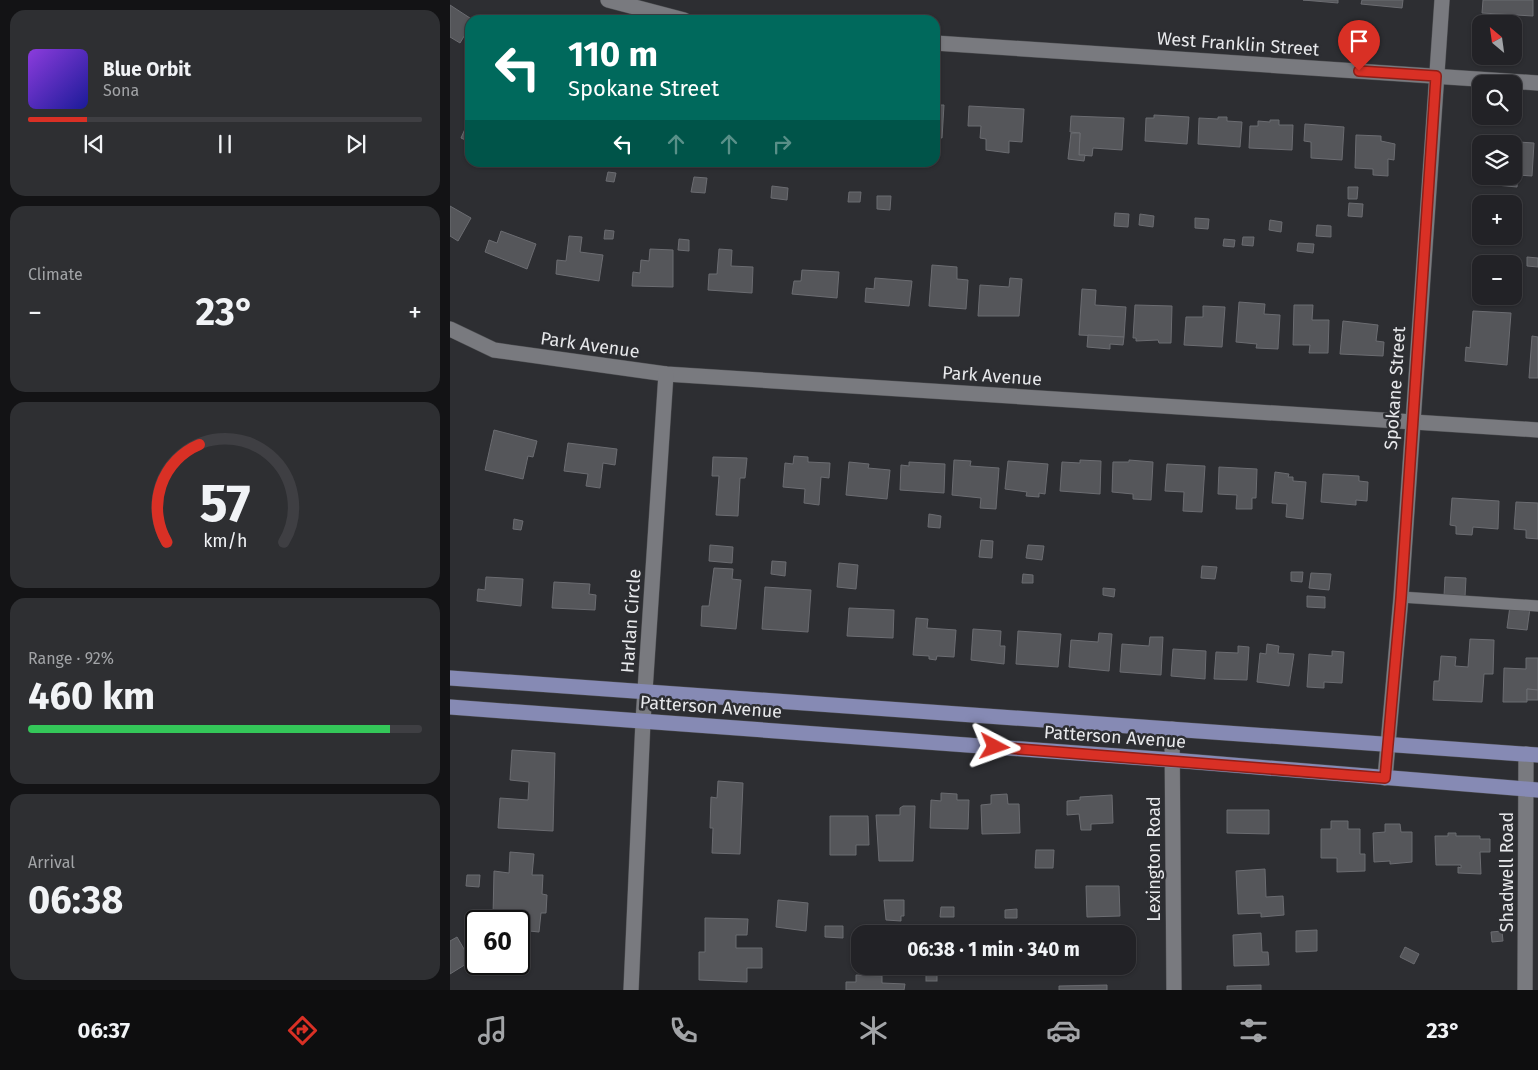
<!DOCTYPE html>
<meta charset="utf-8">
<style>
body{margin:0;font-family:"Fira Sans",sans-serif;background:#2e2f32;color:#f1f3f6;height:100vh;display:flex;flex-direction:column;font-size:19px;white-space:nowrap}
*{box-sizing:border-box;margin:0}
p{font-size:16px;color:#a2a4a7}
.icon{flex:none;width:28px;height:28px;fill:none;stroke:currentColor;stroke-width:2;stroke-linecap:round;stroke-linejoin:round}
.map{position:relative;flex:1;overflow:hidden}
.drawer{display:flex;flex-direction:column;gap:10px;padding:10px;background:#131315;width:450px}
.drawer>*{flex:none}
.banner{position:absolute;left:15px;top:15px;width:475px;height:152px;border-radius:15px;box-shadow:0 1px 4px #0004,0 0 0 1px #3f3f43;background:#00695c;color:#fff;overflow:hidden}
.needle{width:32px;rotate:331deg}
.tools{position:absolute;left:1022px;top:15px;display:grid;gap:10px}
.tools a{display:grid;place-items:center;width:50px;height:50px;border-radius:10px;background:#222226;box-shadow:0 1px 4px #0004,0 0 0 1px #3f3f43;font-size:25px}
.speed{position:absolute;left:15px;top:910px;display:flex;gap:10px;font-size:25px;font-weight:700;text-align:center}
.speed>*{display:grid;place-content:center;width:65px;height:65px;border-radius:50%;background:#222226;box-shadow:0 1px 4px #0004,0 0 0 1px #3f3f43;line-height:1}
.speed .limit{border:2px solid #111;border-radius:8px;background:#fff;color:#111}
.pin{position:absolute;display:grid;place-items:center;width:42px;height:42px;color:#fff;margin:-51px -21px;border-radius:50% 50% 50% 0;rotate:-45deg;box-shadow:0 0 5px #0007}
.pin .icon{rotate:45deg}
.me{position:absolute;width:55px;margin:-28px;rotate:94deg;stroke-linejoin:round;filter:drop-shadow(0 0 4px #0008)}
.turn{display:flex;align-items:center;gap:18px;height:105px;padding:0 20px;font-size:22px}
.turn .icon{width:65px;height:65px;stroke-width:2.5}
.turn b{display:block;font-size:35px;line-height:42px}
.lanes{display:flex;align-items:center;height:48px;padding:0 20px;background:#0003;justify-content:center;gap:25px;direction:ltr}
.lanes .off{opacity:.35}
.big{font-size:38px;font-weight:700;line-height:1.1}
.drawer .tile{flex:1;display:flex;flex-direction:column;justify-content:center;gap:8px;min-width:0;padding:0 18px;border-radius:15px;background:#2e2f32}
.drawer .dial{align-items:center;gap:0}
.dial svg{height:130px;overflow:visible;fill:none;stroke:#3f3f43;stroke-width:7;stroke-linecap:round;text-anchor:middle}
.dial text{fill:#f1f3f6;stroke:none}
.song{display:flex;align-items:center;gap:15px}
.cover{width:60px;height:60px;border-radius:8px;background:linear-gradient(135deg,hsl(270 70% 55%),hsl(240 70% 35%))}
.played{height:5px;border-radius:2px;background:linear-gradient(90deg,#d93025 15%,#3f3f43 15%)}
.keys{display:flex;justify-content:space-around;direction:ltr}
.heat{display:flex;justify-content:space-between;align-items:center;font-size:28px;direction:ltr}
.charge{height:8px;border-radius:4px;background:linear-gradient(90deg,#34c759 92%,#3f3f43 0)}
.trip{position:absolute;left:401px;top:925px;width:285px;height:50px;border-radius:15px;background:#222226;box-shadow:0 1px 4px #0004,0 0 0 1px #3f3f43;font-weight:700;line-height:50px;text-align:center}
.tab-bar{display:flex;height:80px;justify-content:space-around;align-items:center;background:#0e0e0f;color:#a2a4a7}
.tab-bar .icon{width:35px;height:35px}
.tab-bar .current{color:#d93025}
.tab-bar b{font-size:22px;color:#f1f3f6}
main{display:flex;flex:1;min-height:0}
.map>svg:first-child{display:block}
.building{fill:#55565a;stroke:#6b6c71}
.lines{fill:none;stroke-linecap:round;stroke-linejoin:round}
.lane-casing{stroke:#4c4d50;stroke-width:12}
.street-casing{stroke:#4c4d50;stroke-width:16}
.primary-casing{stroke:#4c4d50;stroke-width:16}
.lane{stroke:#797a7f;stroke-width:11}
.street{stroke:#797a7f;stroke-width:15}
.primary{stroke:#868ab4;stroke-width:15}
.route-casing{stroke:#8d1f18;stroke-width:12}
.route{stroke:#d93025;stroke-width:9}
.labels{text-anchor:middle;stroke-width:5;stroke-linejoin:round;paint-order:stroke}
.street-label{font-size:18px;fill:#e7e8eb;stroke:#2d2e32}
</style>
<main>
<section class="drawer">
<div class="tile">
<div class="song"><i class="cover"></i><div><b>Blue Orbit</b><p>Sona</p></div></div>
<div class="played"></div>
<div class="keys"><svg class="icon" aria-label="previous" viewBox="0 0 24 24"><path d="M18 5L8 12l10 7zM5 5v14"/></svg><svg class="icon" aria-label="pause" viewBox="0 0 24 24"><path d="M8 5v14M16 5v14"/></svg><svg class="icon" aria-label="next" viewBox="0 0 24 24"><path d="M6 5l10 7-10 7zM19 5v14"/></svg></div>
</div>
<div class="tile"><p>Climate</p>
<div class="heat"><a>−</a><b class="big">23°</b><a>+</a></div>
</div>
<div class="tile dial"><svg viewBox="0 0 100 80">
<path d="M14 69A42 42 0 1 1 86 69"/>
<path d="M14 69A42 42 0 0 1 34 9" stroke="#d93025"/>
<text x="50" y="56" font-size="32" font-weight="700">57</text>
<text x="50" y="72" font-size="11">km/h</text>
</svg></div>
<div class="tile"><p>Range · 92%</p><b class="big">460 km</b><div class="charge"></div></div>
<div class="tile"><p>Arrival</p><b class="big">06:38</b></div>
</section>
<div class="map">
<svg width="1088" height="990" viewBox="0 0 1088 990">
<rect width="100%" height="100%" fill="#2d2e32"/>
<!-- building -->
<g class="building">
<polygon points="853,0 888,0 888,3"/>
<polygon points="912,0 953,0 952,8 911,4"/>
<polygon points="1033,0 1083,0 1083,16 1032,13"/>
<polygon points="0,5 23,20 20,20 20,36 16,33 10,43 0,37"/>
<polygon points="485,105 494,105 492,138 485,137"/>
<polygon points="519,106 574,109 572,142 559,141 559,153 536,150 536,139 530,138 531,126 518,126"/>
<polygon points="704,115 739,117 737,144 695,141 696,118 704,118"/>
<polygon points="621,116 674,118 672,150 643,148 642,156 629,155 630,133 620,132"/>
<polygon points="768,117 777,117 777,121 792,122 790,147 748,144 749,118 768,119"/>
<polygon points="820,120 829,120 829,125 843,125 842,150 799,148 800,126 808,126 808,121 820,122"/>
<polygon points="855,124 894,127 892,160 861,158 861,142 854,141"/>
<polygon points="15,129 20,132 20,142 11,138"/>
<polygon points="621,133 630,133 629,155 635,155 634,161 618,159"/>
<polygon points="906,135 931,136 931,141 945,144 944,160 938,159 938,176 923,175 923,169 905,168"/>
<polygon points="1037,140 1084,143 1082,176 1068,175 1067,187 1046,185 1047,176 1064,176 1064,144 1037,144"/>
<polygon points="158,172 166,173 164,182 156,181"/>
<polygon points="244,177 257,178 255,193 241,192"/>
<polygon points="322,186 338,188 337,200 321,198"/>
<polygon points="898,187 908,187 907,199 898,199"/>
<polygon points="399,192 411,192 410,202 398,202"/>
<polygon points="427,196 441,196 440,210 427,209"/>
<polygon points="899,203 913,204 912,217 898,216"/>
<polygon points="0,206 21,218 8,241 0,236"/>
<polygon points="665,213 679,214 678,227 664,226"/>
<polygon points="690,214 704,216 703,227 689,225"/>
<polygon points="745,218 759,219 758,229 745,228"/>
<polygon points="820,220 832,222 831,232 819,230"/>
<polygon points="867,225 881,226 881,237 866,236"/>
<polygon points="155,230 164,231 163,239 154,239"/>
<polygon points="51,231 86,244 77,269 35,252 39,240 47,243"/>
<polygon points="119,236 132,237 130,252 153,255 149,281 106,274 107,260 116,261"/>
<polygon points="793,237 804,237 803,246 792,245"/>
<polygon points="229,239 239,240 239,251 228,250"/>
<polygon points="774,239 785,240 784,247 773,246"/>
<polygon points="848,243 864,244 863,253 847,251"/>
<polygon points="200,249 223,250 223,287 182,286 183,272 190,273 191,260 199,261"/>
<polygon points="269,249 282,250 281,266 303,267 302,293 258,290 259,274 267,274"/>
<polygon points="1077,257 1088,258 1088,267 1077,266"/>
<polygon points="1059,258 1070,259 1069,271 1064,270 1064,264 1058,264"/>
<polygon points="482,265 507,267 507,279 518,280 516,309 479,306"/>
<polygon points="352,270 389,272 387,298 342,294 344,281 351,281"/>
<polygon points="425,278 462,281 459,306 415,302 416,288 424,289"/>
<polygon points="560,278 572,279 569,316 528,316 530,285 559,287"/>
<polygon points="632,289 646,290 645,305 676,307 674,337 629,335"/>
<polygon points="789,302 815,304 814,314 830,315 828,349 806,348 807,344 786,342"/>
<polygon points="685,305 722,306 721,343 709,343 708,340 686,341 686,338 683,338"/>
<polygon points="844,305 863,305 862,320 879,320 878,353 859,353 860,345 843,345"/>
<polygon points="753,306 775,307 772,347 734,345 736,317 753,317"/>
<polygon points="1023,311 1061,313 1057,365 1015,361 1016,347 1020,348"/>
<polygon points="893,321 928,325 926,341 934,342 933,356 890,354"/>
<polygon points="638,335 674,337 673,345 660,344 660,349 637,347"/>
<polygon points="1082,336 1088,337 1088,378 1079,378"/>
<polygon points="44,430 87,441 83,457 78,456 73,479 35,470"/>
<polygon points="118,443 167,449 165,465 153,463 150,488 136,486 138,474 114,471"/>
<polygon points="344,456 358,457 358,462 380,463 379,478 371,477 369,505 354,503 355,489 333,487 335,463 343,464"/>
<polygon points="263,457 297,458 295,478 290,478 288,516 266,515 269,476 262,476"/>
<polygon points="504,460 521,461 520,466 549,468 546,509 530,508 531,498 502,495"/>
<polygon points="630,460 651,461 650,494 610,491 612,462 630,463"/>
<polygon points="679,460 703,462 701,500 683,499 683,494 662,492 663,462 679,462"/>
<polygon points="558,461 598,464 595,494 589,493 589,497 576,496 577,492 555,489"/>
<polygon points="399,462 419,464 418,468 440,470 437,499 396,495"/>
<polygon points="459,462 495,464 494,493 450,490 451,465 459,466"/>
<polygon points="717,464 755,466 752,512 733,511 734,492 715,491"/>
<polygon points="769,467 807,469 806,498 802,498 802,509 786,509 787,495 768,494"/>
<polygon points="825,472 839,474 838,477 843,477 843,481 856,482 853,519 836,517 837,504 822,503"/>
<polygon points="873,474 909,476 909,481 918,482 917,501 906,500 906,505 871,502"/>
<polygon points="1002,498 1049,501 1048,529 1023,527 1022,535 1006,534 1006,526 1000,525"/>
<polygon points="1066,502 1088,503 1088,539 1076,538 1076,530 1064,529"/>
<polygon points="479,514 491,516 490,528 478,527"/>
<polygon points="64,519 73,521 71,530 63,529"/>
<polygon points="531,540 543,541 542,558 529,557"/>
<polygon points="260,545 283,547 282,563 259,561"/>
<polygon points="578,545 594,546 592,560 576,558"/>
<polygon points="322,561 336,562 335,576 321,574"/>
<polygon points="389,563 408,565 406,589 387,587"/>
<polygon points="752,566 767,567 765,579 751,578"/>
<polygon points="264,568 283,569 282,579 291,580 286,629 251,626 252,606 259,606"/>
<polygon points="841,572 853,572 852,582 841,581"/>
<polygon points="861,573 881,574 879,590 859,588"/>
<polygon points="573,574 583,575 583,583 572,583"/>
<polygon points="36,577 73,579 71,606 27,601 28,589 35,590"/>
<polygon points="995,577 1016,578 1015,597 994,596"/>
<polygon points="104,582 140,584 139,594 146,595 145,610 102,608"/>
<polygon points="315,587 361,590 358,632 312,629"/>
<polygon points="653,588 665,589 664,597 653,595"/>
<polygon points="857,596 875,597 875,608 857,607"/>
<polygon points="1060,606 1080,608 1077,630 1057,628"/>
<polygon points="399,608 444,610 443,638 397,636"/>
<polygon points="466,618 478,619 477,628 506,630 504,657 487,656 486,660 479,659 479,656 463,655"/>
<polygon points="523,629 551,631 550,646 555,646 554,664 521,660"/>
<polygon points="568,631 611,634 608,667 566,664"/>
<polygon points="649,633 662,634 659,671 619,667 621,640 648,642"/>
<polygon points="700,637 713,637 711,675 670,672 672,644 699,646"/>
<polygon points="1020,639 1044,640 1043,674 1034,674 1032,702 983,700 984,681 989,681 991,656 1006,657 1005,666 1018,667"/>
<polygon points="817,644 829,646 828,653 844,654 839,686 807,682 810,653 816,654"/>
<polygon points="788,646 799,647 797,680 764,679 766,652 788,653"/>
<polygon points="723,649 756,651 755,679 721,676"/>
<polygon points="882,651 894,652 892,683 874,682 874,688 857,687 859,654 882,656"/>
<polygon points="1076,658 1088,658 1088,690 1077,689 1077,702 1053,702 1054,668 1076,669"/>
<polygon points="1077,689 1088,690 1088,700 1077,700"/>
<polygon points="62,750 105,753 103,831 48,828 50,798 78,800 79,782 60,780"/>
<polygon points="268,781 293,783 290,854 262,853 263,828 260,828 261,797 267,798"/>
<polygon points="491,793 507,794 507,800 519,800 518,829 480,828 481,800 491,801"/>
<polygon points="557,794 558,804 569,804 570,833 532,834 531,805 541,804 541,795"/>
<polygon points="662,795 663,823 641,824 641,830 631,830 629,814 617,815 617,801 630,800 630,797"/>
<polygon points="453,806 465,806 463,861 429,861 426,815 450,815 450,808"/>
<polygon points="777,810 819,810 819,834 777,833"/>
<polygon points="380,816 418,816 419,845 406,845 406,855 380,855"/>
<polygon points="881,821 898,821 898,829 910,829 910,854 915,854 915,871 887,872 887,858 871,858 871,829 881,829"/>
<polygon points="935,824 950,824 951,832 962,832 962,862 940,864 940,861 924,862 923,833 935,832"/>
<polygon points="998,833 1006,833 1006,836 1030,836 1030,839 1040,839 1040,852 1030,852 1031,874 1008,873 1008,867 1011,868 1011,865 986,865 985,836 998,836"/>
<polygon points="586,850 604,850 603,868 585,868"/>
<polygon points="60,852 84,854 82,875 93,875 92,894 97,895 96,913 91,913 89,932 69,930 69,921 61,921 61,918 43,916 44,871 59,873"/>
<polygon points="815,869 816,897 833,896 834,915 811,917 811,913 788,914 786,871"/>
<polygon points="17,875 30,875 29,887 16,886"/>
<polygon points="636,886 669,886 670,916 637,917"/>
<polygon points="328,900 358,903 356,931 326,927"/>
<polygon points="434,900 454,900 454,916 451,916 451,921 436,920"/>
<polygon points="491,907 504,907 504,917 490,917"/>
<polygon points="567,909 567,918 555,918 555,910"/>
<polygon points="255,918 298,919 297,935 286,935 286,948 312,948 312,968 297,968 297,982 249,980 249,952 255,952"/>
<polygon points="375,926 393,926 393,938 375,937"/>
<polygon points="580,928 591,928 592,934 580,934"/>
<polygon points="867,930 867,951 846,952 846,931"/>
<polygon points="1052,931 1053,941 1042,942 1041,932"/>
<polygon points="811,933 812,952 818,952 819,965 784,966 783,935"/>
<polygon points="7,937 21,961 0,974 0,941"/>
<polygon points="955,947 969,954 964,964 950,957"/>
<polygon points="632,966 657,966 657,971 631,971"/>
<rect x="476" y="970" width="11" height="11"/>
<polygon points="406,975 432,976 432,983 455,984 454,990 396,990 396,982 406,982"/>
<polygon points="657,985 657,990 609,990 609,986"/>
<polygon points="811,985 811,990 777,990 777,986"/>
</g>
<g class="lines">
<!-- lane casing -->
<g class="lane-casing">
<polyline id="lane" points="951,597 1088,606"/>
</g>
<!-- street casing -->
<g class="street-casing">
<g id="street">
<polyline points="158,0 234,20"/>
<polyline points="485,43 1088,83"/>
<polyline points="0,329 44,350 216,374 1088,430"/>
<polyline points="722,729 724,990"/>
<polyline points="935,778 951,597 992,0"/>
<polyline points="181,990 193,721 216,374"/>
<polyline points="1075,990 1076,754"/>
</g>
</g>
<!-- primary casing -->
<g class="primary-casing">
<g id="primary">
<polyline points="0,678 1088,755"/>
<polyline points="0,707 722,760 1088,790"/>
</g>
</g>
<!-- lane -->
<use href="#lane" class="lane"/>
<!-- street -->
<use href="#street" class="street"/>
<!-- primary -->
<use href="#primary" class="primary"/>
</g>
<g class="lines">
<!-- route casing -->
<g class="route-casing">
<polyline id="route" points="545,747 935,778 951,598 986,76 909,71"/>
</g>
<!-- route -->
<use href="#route" class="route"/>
</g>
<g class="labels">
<!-- street labels -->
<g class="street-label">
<text transform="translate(788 44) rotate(4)" y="6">West Franklin Street</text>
<text transform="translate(140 345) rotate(8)" y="6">Park Avenue</text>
<text transform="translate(542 376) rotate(4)" y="6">Park Avenue</text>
<text transform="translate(945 388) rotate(-86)" y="6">Spokane Street</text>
<text transform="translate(181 621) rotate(-86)" y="6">Harlan Circle</text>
<text transform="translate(261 707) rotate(4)" y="6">Patterson Avenue</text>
<text transform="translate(665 737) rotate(4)" y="6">Patterson Avenue</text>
<text transform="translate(704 859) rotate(-90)" y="6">Lexington Road</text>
<text transform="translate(1057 872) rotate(-90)" y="6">Shadwell Road</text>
</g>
</g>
</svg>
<div class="tools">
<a><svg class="needle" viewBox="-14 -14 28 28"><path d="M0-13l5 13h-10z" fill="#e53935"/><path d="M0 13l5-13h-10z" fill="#a2a4a7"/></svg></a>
<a><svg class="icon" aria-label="search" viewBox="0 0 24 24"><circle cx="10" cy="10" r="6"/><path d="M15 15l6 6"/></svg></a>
<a><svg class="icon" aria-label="layers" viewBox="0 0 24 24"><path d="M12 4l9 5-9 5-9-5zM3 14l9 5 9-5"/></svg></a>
<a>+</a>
<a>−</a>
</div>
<div class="speed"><div class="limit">60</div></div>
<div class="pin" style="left:909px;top:71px;background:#d93025"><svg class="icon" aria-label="arrive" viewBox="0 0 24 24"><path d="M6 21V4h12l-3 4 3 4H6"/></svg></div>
<svg class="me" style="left:545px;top:747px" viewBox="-20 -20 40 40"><path d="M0-17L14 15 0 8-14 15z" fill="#d93025" stroke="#fff" stroke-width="4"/></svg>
<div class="trip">06:38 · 1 min · 340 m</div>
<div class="banner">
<div class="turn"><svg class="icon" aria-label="left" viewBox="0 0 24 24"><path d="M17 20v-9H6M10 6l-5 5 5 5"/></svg><div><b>110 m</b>Spokane Street</div></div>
<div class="lanes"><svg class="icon" aria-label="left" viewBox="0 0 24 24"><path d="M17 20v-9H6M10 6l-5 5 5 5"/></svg><svg class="icon off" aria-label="ahead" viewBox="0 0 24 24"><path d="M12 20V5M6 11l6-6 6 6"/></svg><svg class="icon off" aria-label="ahead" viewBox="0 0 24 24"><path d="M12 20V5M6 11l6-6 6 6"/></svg><svg class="icon off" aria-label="right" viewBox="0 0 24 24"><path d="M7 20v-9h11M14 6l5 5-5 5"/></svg></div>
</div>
</div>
</main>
<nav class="tab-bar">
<b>06:37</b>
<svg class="icon current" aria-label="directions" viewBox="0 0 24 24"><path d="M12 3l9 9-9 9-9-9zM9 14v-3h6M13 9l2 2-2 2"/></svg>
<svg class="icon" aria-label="music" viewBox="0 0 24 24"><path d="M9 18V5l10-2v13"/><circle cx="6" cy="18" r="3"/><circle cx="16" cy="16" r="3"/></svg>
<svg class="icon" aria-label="phone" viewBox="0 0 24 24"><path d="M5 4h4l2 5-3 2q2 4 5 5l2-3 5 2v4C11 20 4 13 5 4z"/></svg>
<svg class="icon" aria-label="climate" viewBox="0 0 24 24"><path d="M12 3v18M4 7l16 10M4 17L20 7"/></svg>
<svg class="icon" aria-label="car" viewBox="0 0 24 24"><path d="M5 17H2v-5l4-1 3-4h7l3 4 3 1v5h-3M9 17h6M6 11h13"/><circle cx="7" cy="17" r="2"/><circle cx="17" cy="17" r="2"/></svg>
<svg class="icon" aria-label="filters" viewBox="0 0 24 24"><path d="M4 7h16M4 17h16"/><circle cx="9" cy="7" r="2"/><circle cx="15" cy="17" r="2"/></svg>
<b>23°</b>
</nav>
